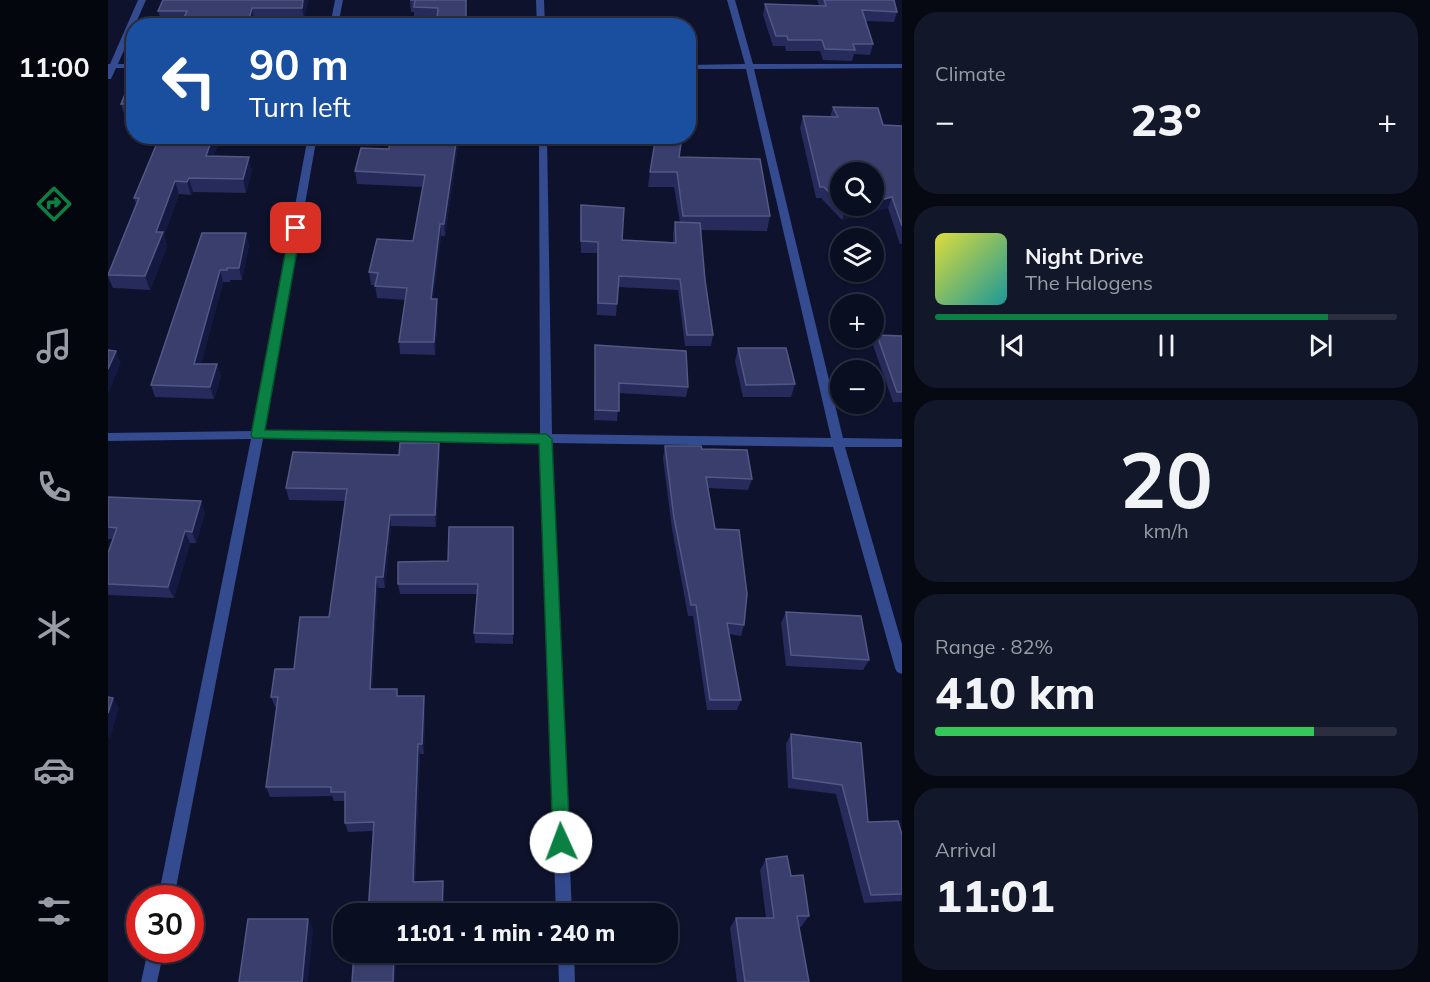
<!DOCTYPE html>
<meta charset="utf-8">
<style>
body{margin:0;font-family:Mulish,sans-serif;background:#13172a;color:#f1f3f6;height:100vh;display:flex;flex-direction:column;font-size:22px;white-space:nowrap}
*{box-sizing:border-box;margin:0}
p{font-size:20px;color:#999ca5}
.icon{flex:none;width:33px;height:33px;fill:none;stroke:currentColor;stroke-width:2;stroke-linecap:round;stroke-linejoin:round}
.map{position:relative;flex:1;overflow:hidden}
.panel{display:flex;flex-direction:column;gap:12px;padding:12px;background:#060812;width:528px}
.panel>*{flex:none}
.top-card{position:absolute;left:18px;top:18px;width:570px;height:126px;border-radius:24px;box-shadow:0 2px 4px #0004,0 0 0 2px #2a2e3f;background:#1a4fa0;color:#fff;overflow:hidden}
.controls{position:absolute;left:722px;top:162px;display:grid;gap:12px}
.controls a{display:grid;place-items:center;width:54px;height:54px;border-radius:50%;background:#0a0e21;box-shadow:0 2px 4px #0004,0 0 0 2px #2a2e3f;font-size:30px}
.speed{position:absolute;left:18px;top:885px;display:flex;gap:12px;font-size:30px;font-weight:700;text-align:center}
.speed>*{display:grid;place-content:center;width:78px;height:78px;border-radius:50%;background:#0a0e21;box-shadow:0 2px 4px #0004,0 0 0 2px #2a2e3f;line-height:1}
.speed .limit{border:9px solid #d22;background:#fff;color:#111}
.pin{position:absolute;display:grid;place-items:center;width:51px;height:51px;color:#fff;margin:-26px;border-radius:12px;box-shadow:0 3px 9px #0006}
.me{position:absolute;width:66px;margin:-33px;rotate:358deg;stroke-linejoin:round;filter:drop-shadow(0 0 4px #0008)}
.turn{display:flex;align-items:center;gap:21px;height:126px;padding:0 24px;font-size:27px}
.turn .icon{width:78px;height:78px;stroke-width:2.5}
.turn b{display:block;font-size:42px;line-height:51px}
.big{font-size:45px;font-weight:800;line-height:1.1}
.panel .widget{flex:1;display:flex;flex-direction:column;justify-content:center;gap:9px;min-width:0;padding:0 21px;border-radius:24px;background:#13172a}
.panel .dial{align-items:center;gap:0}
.dial b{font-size:78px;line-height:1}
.song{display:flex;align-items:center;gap:18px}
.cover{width:72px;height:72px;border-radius:9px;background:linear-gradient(135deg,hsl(60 70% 55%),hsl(180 70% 35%))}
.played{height:6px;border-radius:3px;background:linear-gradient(90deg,#0b8043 85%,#2a2e3f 85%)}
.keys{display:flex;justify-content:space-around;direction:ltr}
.heat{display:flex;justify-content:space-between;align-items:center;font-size:33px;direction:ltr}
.charge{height:9px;border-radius:4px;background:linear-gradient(90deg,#34c759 82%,#2a2e3f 0)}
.trip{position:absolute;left:225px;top:903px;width:345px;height:60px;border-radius:24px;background:#0a0e21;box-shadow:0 2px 4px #0004,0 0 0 2px #2a2e3f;font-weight:800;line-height:60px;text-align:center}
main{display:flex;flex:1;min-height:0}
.tab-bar{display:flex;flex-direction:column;width:108px;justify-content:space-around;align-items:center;background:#04060d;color:#999ca5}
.tab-bar .icon{width:42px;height:42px}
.tab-bar .on{color:#0b8043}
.tab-bar b{font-size:27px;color:#f1f3f6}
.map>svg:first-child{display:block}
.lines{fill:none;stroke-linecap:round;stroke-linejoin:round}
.street{fill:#344b90;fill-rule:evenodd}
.wall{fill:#262b5b;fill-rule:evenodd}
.shaded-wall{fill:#141941}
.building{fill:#393e6d;stroke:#525884;stroke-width:1.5}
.route{fill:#0b8043;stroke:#07532c;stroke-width:1.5}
</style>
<main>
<nav class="tab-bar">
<b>11:00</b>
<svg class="icon on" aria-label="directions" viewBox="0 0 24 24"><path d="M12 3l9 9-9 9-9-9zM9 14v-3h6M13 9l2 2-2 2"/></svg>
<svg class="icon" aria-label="music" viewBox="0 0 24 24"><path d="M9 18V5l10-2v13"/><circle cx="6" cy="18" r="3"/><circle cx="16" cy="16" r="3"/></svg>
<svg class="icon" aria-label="phone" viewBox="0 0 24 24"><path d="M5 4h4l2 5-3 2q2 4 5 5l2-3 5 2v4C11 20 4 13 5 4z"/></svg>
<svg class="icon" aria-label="climate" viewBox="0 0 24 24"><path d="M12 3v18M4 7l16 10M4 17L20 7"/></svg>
<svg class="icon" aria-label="car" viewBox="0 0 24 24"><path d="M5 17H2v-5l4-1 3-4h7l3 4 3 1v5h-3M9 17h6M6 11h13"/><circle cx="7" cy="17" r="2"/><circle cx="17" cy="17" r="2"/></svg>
<svg class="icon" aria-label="filters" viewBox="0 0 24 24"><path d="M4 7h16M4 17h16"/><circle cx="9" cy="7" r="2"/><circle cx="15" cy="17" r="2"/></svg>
</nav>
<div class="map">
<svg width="794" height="982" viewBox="0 0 794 982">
<rect width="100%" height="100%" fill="#0e122c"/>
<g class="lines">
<!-- street -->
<g class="street">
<polygon points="30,0 38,0 10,64 26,64 26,68 8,68 3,79 0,79 0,64 2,64"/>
<polygon points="227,0 235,0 230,26 222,26"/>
<polygon points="428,0 436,0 437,26 429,26"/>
<polygon points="619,0 627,0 645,64 794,64 794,68 646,69 735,438 794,439 794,447 737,447 794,644 794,674 789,672 787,668 725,447 444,443 464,914 448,914 432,443 155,439 66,898 50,898 143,439 0,441 0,433 145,431 200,136 209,136 157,431 432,434 431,136 439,136 444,434 723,438 638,69 580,69 580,65 637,64"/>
<polygon points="40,950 56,950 49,982 33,982"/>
<polygon points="450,952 466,952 467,982 451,982"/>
</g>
</g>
<!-- wall -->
<g class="wall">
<polygon points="200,0 196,20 146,20 73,24 54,23 50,11"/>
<polygon points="302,0 358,0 358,26 329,26 329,20 306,19 306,12 303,12"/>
<polygon points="709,0 786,0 789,12 786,22 758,21 765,44 762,55 746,54 744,61 715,60 712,51 678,51 677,46 665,46 655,15 657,4 711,5"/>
<polygon points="26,72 26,117 17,117 13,104"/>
<path d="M725 107 775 125 794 126V244H792L780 208 734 220 713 198H708L692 128 695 116 722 117ZM732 172 765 206H732Z"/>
<polygon points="112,136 106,156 144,170 138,193 85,192 83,195 71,194 56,235 59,246 42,290 5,288 0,277 0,274 28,204 26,198"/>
<polygon points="351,138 337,236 333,236 325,299 330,312 327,355 292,354 291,342 297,300 269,298 267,285 263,285 261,272 305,241 315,187 249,184 247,171 281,149"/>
<polygon points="571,157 662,216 659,231 593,230 597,280 605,335 603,346 577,346 570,290 510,287 508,316 489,315 489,253 473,253 472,217 473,205 514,240 565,242 565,234 567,222 572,222 566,187 540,187 542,172"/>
<polygon points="94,233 141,245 134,280 122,280 122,282 115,282 93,364 109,364 113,376 106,399 47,397 43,385"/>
<polygon points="769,335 794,336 794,402 785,402 765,345"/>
<polygon points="487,345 580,387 578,397 511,393 509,421 486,420"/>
<polygon points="630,348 687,384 683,397 635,397 627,361"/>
<polygon points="557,446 594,449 644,479 640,490 600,488 607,529 636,625 633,636 621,634 633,700 629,710 599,710 585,616 580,616 564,529 555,458"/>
<polygon points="291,455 332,455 328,527 283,526 277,588 270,588 264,689 290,696 316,696 317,706 316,754 312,754 307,882 335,881 336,889 335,914 260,914 265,831 240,832 237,823 237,801 226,801 224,796 162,797 158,787 169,707 167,707 163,697 186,669 221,617 237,501 181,500 178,488"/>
<polygon points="0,497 97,513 88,543 82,543 66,598 0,595 0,553 5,539 0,539"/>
<polygon points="405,527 405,644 367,643 366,633 369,594 292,594 290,584 340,561"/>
<polygon points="678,612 761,660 755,670 678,666 673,623"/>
<polygon points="683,734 753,743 760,822 794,835 794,901 756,903 728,794 680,788 678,744"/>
<polygon points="658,859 683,876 701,916 693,927 691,926 701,982 629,982 622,928 628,918 658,918 652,870"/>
</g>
<!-- shaded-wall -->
<g class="shaded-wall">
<polygon points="195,0 200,0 196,20 194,8"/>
<polygon points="144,8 146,20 145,26 139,26"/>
<polygon points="105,136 112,136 102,169 98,156"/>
<polygon points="349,136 351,136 351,138 337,236 336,224"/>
<polygon points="141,157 144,170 138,193 135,179"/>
<polygon points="81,178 85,192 83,195 79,182"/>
<polygon points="67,181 71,194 56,235 59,246 42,290 37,276 48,232"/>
<polygon points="784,197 780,208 734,220 737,209 749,206 765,206 765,202"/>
<polygon points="332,224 333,236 324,312 323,299"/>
<polygon points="138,233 141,245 134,280 131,268"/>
<polygon points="112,270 115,282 90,376 86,364"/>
<polygon points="329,299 330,312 327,355 326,342"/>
<polygon points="8,351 13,363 0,394 0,369"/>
<polygon points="109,364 113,376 106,399 102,387"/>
<polygon points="331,443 332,455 328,527 327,515"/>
<polygon points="93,501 97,513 88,543 84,532"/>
<polygon points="282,515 283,526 277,588 275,577"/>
<polygon points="77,531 82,543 66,598 60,587"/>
<polygon points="268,577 270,588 264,700 262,689"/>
<polygon points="316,696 317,706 316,754 314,744"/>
<polygon points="5,698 11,708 2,739 0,735 0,713"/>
<polygon points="310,744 312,754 306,890 305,882"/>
<polygon points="335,881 336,889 335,914 334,910"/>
<polygon points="200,919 205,929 200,982 194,982"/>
<polygon points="286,952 289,952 287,982 285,982"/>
</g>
<!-- building -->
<g class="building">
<polygon points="55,0 195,0 194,8 144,8 139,26 72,26 79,11 50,11"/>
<polygon points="302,0 358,0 358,21 329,20 330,8 306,7 307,0"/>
<polygon points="716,0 786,0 789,12 754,10 765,44 745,44 747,50 717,49 714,40 680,40 679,36 668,36 657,4 718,6"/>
<polygon points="26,72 26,104 13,104"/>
<polygon points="725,107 770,108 775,125 794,126 794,226 784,197 765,202 765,172 732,172 732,203 716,187 712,187 695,116 730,117"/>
<polygon points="52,136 105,136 98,156 141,157 135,179 81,178 79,182 67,181 48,232 55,232 37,276 0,275 31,198 26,198"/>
<polygon points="282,136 349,136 336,224 332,224 323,299 329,299 326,342 291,342 299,288 267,286 270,273 261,272 269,239 305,241 317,175 247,171 253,148 281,149"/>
<polygon points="548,136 574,136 571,157 652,159 662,216 575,216 569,172 542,172"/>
<polygon points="473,205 516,208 514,240 568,243 567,222 592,223 597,280 605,335 579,335 572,279 511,276 509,304 490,303 490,242 473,241"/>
<polygon points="735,206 749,206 737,209"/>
<polygon points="94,233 138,233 131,268 119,268 119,270 112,270 86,364 109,364 102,387 43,385"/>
<polygon points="769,335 794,336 794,392 789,392"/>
<polygon points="487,345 578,351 580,387 511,383 511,411 487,410"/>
<polygon points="630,348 678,348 687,384 638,385"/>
<polygon points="0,350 8,351 0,369"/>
<polygon points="292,443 331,443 327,515 282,515 275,577 268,577 262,689 289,689 289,696 316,696 314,744 310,744 305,882 335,881 334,910 288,910 288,914 260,914 266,822 237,823 237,792 223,792 223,787 158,787 170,697 163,697 167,669 186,669 192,617 221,617 239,489 178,488 185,452 291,455"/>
<polygon points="557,446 593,446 594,449 639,450 644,479 598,477 607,529 631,530 639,594 636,625 619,623 633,700 602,700 588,605 583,605 566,518"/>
<polygon points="0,497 93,501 84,532 77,531 60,587 0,584 0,553 9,528 0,527"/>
<polygon points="341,527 405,527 405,634 366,633 370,584 290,584 290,562 340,561"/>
<polygon points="678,612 753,616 761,660 683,655"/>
<polygon points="0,697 5,698 0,713"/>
<polygon points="683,734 753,743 760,822 790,821 794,835 794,894 763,895 734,785 685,778"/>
<polygon points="679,856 683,876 695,875 701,916 689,916 701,982 637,982 628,918 666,918 658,859"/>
<polygon points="140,919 200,919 194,982 131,982"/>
<polygon points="246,952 286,952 285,982 244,982"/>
</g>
<!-- route -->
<polygon class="route" points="188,225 193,228 157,430 438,434 444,439 462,842 460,848 453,851 447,848 445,842 431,444 145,438 143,435 182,228"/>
</svg>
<div class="controls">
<a><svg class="icon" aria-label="search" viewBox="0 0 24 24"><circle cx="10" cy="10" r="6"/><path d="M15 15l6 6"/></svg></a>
<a><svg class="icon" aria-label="layers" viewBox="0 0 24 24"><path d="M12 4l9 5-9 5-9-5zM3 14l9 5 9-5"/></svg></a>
<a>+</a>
<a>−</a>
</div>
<div class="speed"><div class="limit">30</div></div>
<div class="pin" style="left:188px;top:228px;background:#d93025"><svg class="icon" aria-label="arrive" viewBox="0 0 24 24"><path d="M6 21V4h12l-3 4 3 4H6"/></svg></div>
<svg class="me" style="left:453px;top:842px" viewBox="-20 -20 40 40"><circle r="19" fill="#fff"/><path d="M0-13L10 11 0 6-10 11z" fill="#0b8043"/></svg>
<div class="trip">11:01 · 1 min · 240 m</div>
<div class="top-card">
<div class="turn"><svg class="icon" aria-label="left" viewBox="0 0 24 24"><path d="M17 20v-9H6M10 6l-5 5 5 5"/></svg><div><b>90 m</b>Turn left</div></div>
</div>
</div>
<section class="panel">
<div class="widget"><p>Climate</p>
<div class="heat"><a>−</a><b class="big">23°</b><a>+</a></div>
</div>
<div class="widget">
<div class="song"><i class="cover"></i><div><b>Night Drive</b><p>The Halogens</p></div></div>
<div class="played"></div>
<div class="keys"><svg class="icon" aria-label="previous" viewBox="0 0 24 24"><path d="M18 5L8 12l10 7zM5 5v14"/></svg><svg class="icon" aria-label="pause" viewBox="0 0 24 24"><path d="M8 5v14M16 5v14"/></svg><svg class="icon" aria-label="next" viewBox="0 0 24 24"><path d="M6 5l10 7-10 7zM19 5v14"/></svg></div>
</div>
<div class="widget dial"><b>20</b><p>km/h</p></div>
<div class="widget"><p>Range · 82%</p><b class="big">410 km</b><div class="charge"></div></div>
<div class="widget"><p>Arrival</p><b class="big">11:01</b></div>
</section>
</main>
